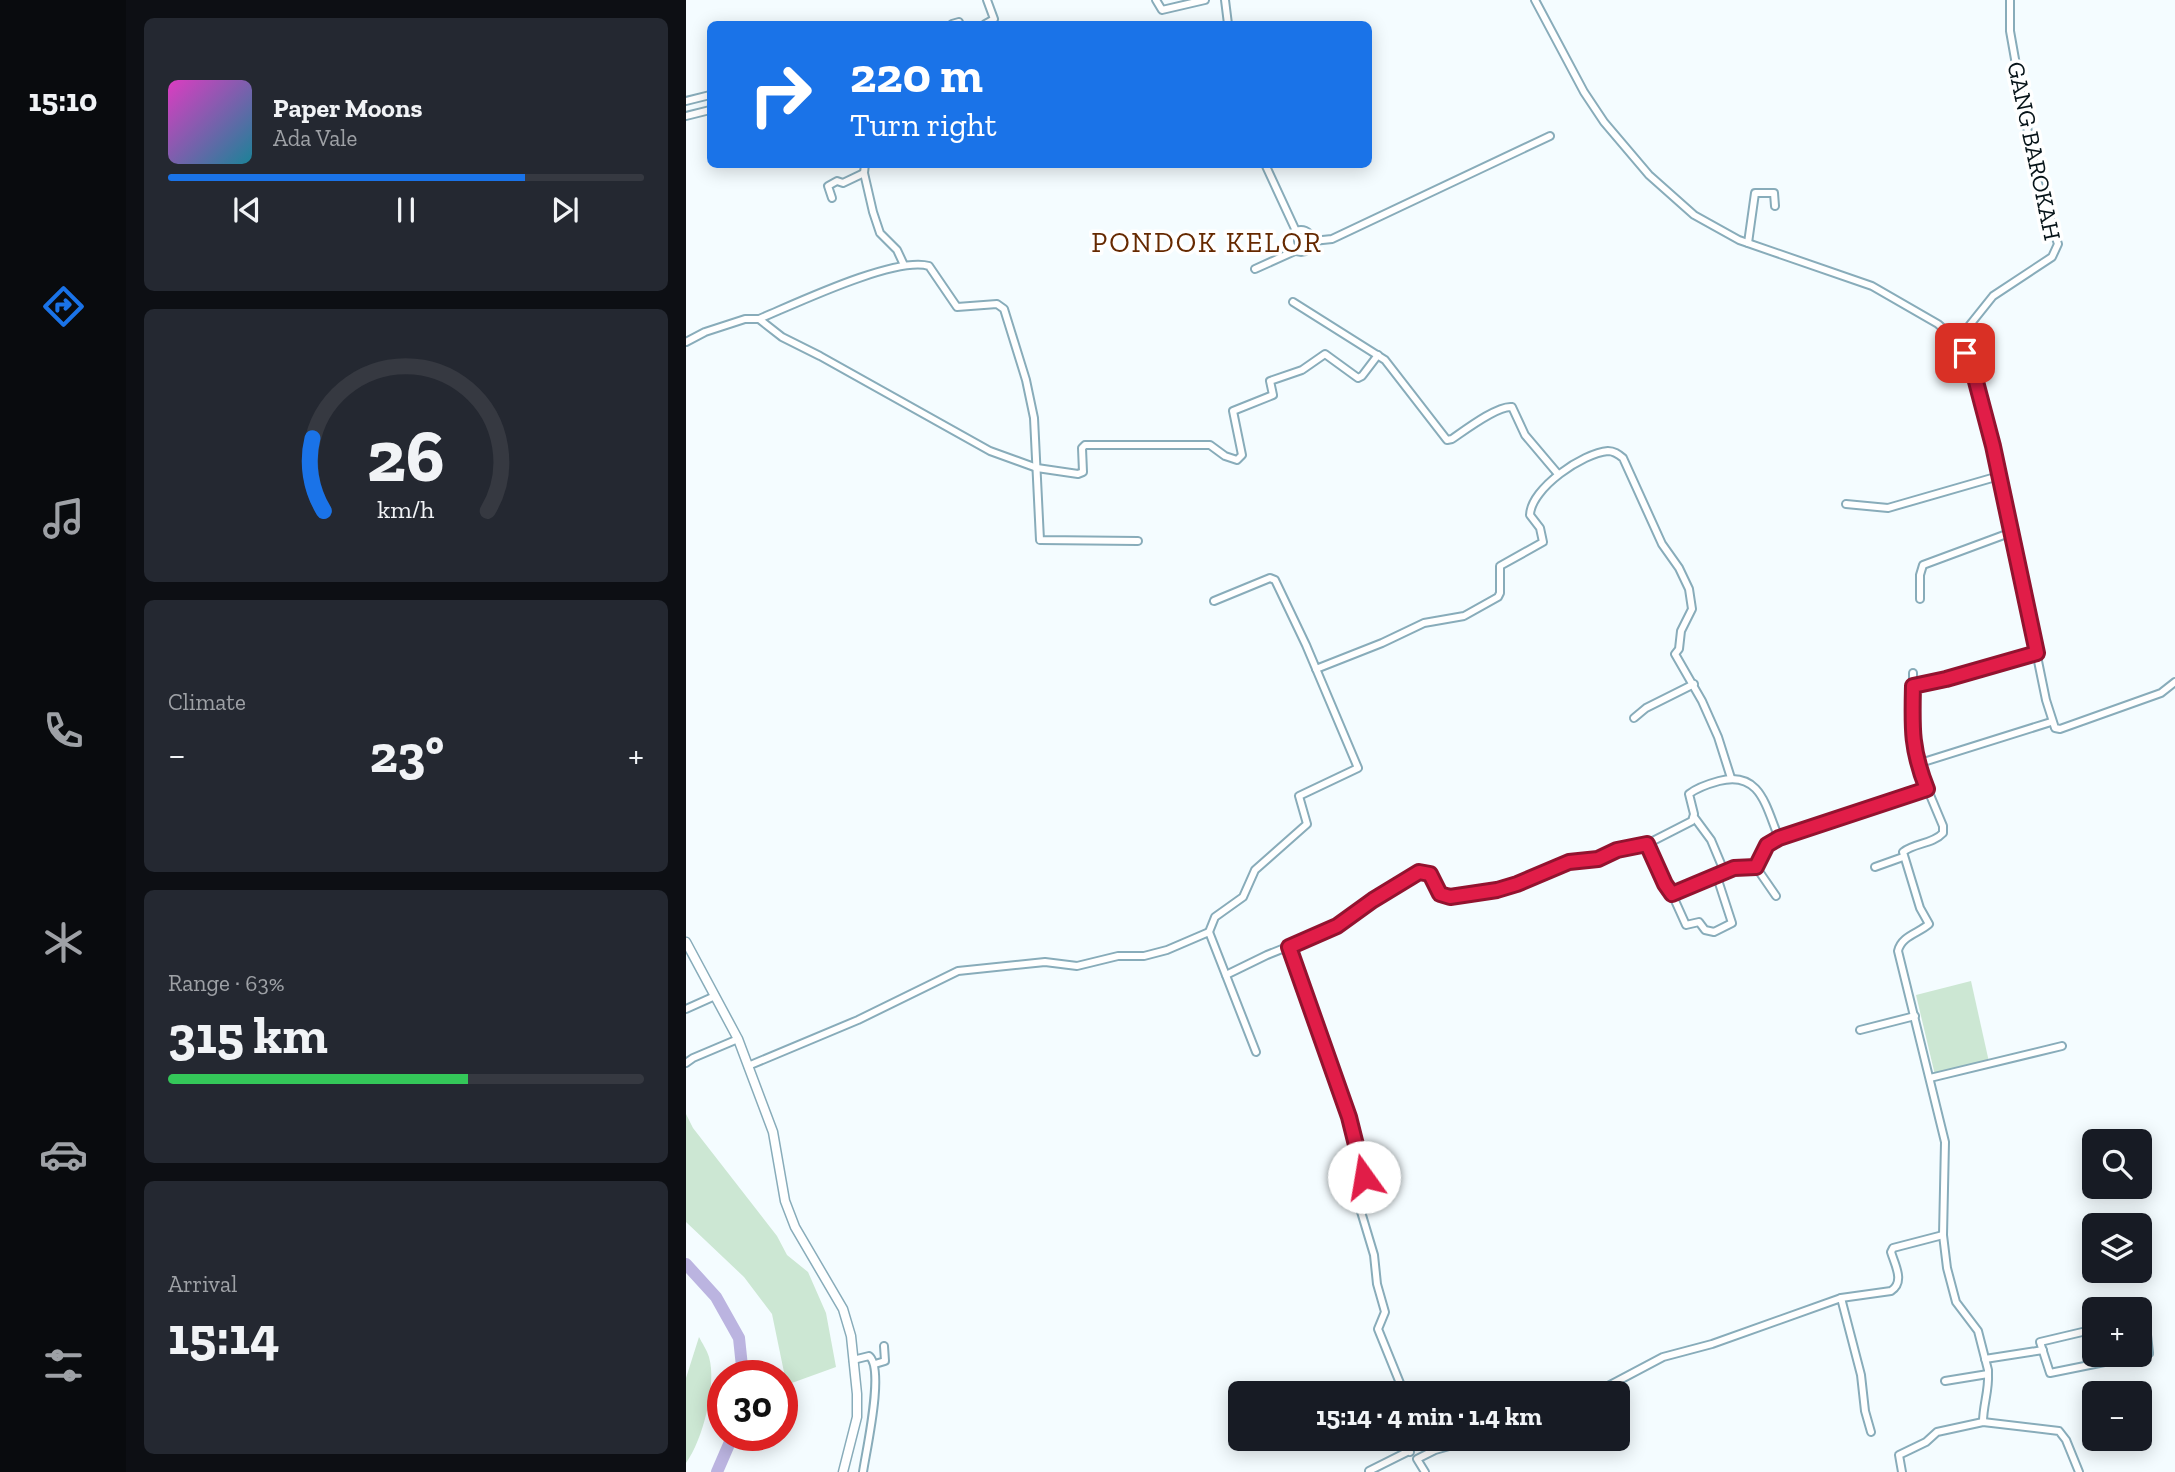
<!DOCTYPE html>
<meta charset="utf-8">
<style>
body{margin:0;font-family:"Zilla Slab",serif;background:#242831;color:#f1f3f6;height:100vh;display:flex;flex-direction:column;font-size:26px;white-space:nowrap}
*{box-sizing:border-box;margin:0}
p{font-size:23px;color:#9ea1a6}
.icon{flex:none;width:38px;height:38px;fill:none;stroke:currentColor;stroke-width:2;stroke-linecap:round;stroke-linejoin:round}
.map{position:relative;flex:1;overflow:hidden}
.panel{display:flex;flex-direction:column;gap:18px;padding:18px;background:#0d0f14;width:560px}
.panel>*{flex:none}
.banner{position:absolute;left:21px;top:21px;width:665px;height:147px;border-radius:10px;box-shadow:0 4px 18px #0003;background:#1a73e8;color:#fff;overflow:hidden}
.fabs{position:absolute;left:1396px;top:1129px;display:grid;gap:14px}
.fabs a{display:grid;place-items:center;width:70px;height:70px;border-radius:10px;background:#171b24;box-shadow:0 4px 18px #0003;font-size:35px}
.speed{position:absolute;left:21px;top:1360px;display:flex;gap:14px;font-size:35px;font-weight:700;text-align:center}
.speed>*{display:grid;place-content:center;width:91px;height:91px;border-radius:50%;background:#171b24;box-shadow:0 4px 18px #0003;line-height:1}
.speed .limit{border:10px solid #d22;background:#fff;color:#111}
.pin{position:absolute;display:grid;place-items:center;width:60px;height:60px;color:#fff;margin:-30px;border-radius:14px;box-shadow:0 4px 10px #0006}
.me{position:absolute;width:77px;margin:-38px;rotate:347deg;stroke-linejoin:round;filter:drop-shadow(0 0 5px #0008)}
.turn{display:flex;align-items:center;gap:24px;height:147px;padding:0 28px;font-size:32px}
.turn .icon{width:91px;height:91px;stroke-width:2.5}
.turn b{display:block;font-size:49px;line-height:60px}
.big{font-size:52px;font-weight:800;line-height:1.1}
.panel .tile{flex:1;display:flex;flex-direction:column;justify-content:center;gap:10px;min-width:0;padding:0 24px;border-radius:10px;background:#242831}
.panel .dial{align-items:center;gap:0}
.dial svg{height:182px;overflow:visible;fill:none;stroke:#363941;stroke-width:7;stroke-linecap:round;text-anchor:middle}
.dial text{fill:#f1f3f6;stroke:none}
.song{display:flex;align-items:center;gap:21px}
.cover{width:84px;height:84px;border-radius:10px;background:linear-gradient(135deg,hsl(310 70% 55%),hsl(190 70% 35%))}
.played{height:7px;border-radius:4px;background:linear-gradient(90deg,#1a73e8 75%,#363941 75%)}
.keys{display:flex;justify-content:space-around;direction:ltr}
.heat{display:flex;justify-content:space-between;align-items:center;font-size:38px;direction:ltr}
.charge{height:10px;border-radius:5px;background:linear-gradient(90deg,#34c759 63%,#363941 0)}
.trip{position:absolute;left:542px;top:1381px;width:402px;height:70px;border-radius:10px;background:#171b24;box-shadow:0 4px 18px #0003;font-weight:800;line-height:70px;text-align:center}
main{display:flex;flex:1;min-height:0}
.menu{display:flex;flex-direction:column;width:126px;justify-content:space-around;align-items:center;background:#090b0e;color:#9ea1a6}
.menu .icon{width:49px;height:49px}
.menu .current{color:#1a73e8}
.menu b{font-size:32px;color:#f1f3f6}
.map>svg:first-child{display:block}
.green{fill:#cce7d3}
.lines{fill:none;stroke-linecap:round;stroke-linejoin:round}
.river{stroke:#bbb4e0;stroke-width:12}
.minor-casing{stroke:#88acba;stroke-width:10}
.tertiary-casing{stroke:#88acba;stroke-width:11}
.minor{stroke:#fff;stroke-width:6}
.tertiary{stroke:#fff;stroke-width:8}
.route-casing{stroke:#92132f;stroke-width:18}
.route{stroke:#e11d48;stroke-width:12}
.labels{text-anchor:middle;stroke-width:7;stroke-linejoin:round;paint-order:stroke}
.street-label{font-size:24px;fill:#071419;stroke:#fff}
.quarter-label{font-size:28px;letter-spacing:2px;fill:#662900;stroke:#fff}
</style>
<main>
<nav class="menu">
<b>15:10</b>
<svg class="icon current" aria-label="directions" viewBox="0 0 24 24"><path d="M12 3l9 9-9 9-9-9zM9 14v-3h6M13 9l2 2-2 2"/></svg>
<svg class="icon" aria-label="music" viewBox="0 0 24 24"><path d="M9 18V5l10-2v13"/><circle cx="6" cy="18" r="3"/><circle cx="16" cy="16" r="3"/></svg>
<svg class="icon" aria-label="phone" viewBox="0 0 24 24"><path d="M5 4h4l2 5-3 2q2 4 5 5l2-3 5 2v4C11 20 4 13 5 4z"/></svg>
<svg class="icon" aria-label="climate" viewBox="0 0 24 24"><path d="M12 3v18M4 7l16 10M4 17L20 7"/></svg>
<svg class="icon" aria-label="car" viewBox="0 0 24 24"><path d="M5 17H2v-5l4-1 3-4h7l3 4 3 1v5h-3M9 17h6M6 11h13"/><circle cx="7" cy="17" r="2"/><circle cx="17" cy="17" r="2"/></svg>
<svg class="icon" aria-label="filters" viewBox="0 0 24 24"><path d="M4 7h16M4 17h16"/><circle cx="9" cy="7" r="2"/><circle cx="15" cy="17" r="2"/></svg>
</nav>
<section class="panel">
<div class="tile">
<div class="song"><i class="cover"></i><div><b>Paper Moons</b><p>Ada Vale</p></div></div>
<div class="played"></div>
<div class="keys"><svg class="icon" aria-label="previous" viewBox="0 0 24 24"><path d="M18 5L8 12l10 7zM5 5v14"/></svg><svg class="icon" aria-label="pause" viewBox="0 0 24 24"><path d="M8 5v14M16 5v14"/></svg><svg class="icon" aria-label="next" viewBox="0 0 24 24"><path d="M6 5l10 7-10 7zM19 5v14"/></svg></div>
</div>
<div class="tile dial"><svg viewBox="0 0 100 80">
<path d="M14 69A42 42 0 1 1 86 69"/>
<path d="M14 69A42 42 0 0 1 9 37" stroke="#1a73e8"/>
<text x="50" y="56" font-size="32" font-weight="700">26</text>
<text x="50" y="72" font-size="11">km/h</text>
</svg></div>
<div class="tile"><p>Climate</p>
<div class="heat"><a>−</a><b class="big">23°</b><a>+</a></div>
</div>
<div class="tile"><p>Range · 63%</p><b class="big">315 km</b><div class="charge"></div></div>
<div class="tile"><p>Arrival</p><b class="big">15:14</b></div>
</section>
<div class="map">
<svg width="1489" height="1472" viewBox="0 0 1489 1472">
<rect width="100%" height="100%" fill="#f4fcff"/>
<!-- green -->
<g class="green">
<polygon points="1285,981 1303,1062 1249,1075 1230,995"/>
<polygon points="0,1114 7,1128 91,1236 101,1255 122,1272 140,1313 150,1367 103,1384 99,1377 86,1314 58,1277 0,1222"/>
<path d="M13 1337C16 1343 21 1350 23 1357 31 1384 17 1440 0 1463V1378Z"/>
</g>
<g class="lines">
<!-- river -->
<g class="river">
<polyline points="0,1264 30,1297 53,1338 57,1376"/>
<polyline points="31,1472 47,1435"/>
</g>
<!-- minor casing -->
<g class="minor-casing">
<g id="minor">
<polyline points="470,0 476,10 519,0"/>
<polyline points="539,0 542,24"/>
<polyline points="849,0 898,92 918,122 963,175 1008,215 1053,240 1186,286 1252,324 1271,341 1279,353 1290,381 1328,544 1360,700 1369,728 1374,729 1475,693 1489,682"/>
<polyline points="266,24 273,22"/>
<polyline points="299,24 308,19 301,0"/>
<polyline points="0,101 24,95"/>
<polyline points="0,116 24,110"/>
<polyline points="179,164 178,173 187,212 194,233 211,250 218,265"/>
<polyline points="579,164 610,231"/>
<polyline points="146,198 142,186 151,181 157,183 178,173"/>
<circle cx="615" cy="241" r="11"/>
<polyline points="627,241 646,239 864,136"/>
<polyline points="1062,243 1069,193 1088,193 1089,206"/>
<polyline points="569,269 609,251"/>
<path d="M607 302 699 360 761 440 766 439C779 430 812 405 826 407L839 435 872 474"/>
<path d="M73 319C109 304 209 256 243 266L271 307 311 304 318 309 340 380 348 418 354 540 452 541"/>
<polyline points="1271,341 1307,296 1366,257 1372,244 1350,177 1324,31 1324,0"/>
<polyline points="0,342 19,332 59,319 73,319 96,337 134,356 304,451 351,468 392,474 397,472 396,448 399,445 524,445 539,456 551,460 556,455 547,411 587,395 584,381 616,370 639,354 672,378 676,376 692,355"/>
<polyline points="1160,504 1202,508 1313,476"/>
<polyline points="1234,599 1234,575 1237,565 1326,532"/>
<path d="M630 669 696 643 738 623 778 616 812 597 814 593V566L857 542 854 528 844 515C845 488 897 453 922 451 928 451 932 454 937 458L976 544 993 568 1003 589 1006 609 995 631 993 649 989 654 1016 701 1032 737 1045 778"/>
<polyline points="1227,673 1227,686"/>
<polyline points="948,718 960,708 1008,684"/>
<polyline points="1231,764 1226,739 1227,686 1260,679 1351,653"/>
<polyline points="1008,817 1025,840 1038,871"/>
<path d="M961 844 979 884 986 894C1013 881 1039 867 1070 867L1081 845 1093 838"/>
<polyline points="1070,867 1090,896"/>
<polyline points="1189,867 1217,857"/>
<polyline points="986,894 1000,925 1013,922 1019,930 1028,932 1046,923 1030,874"/>
<polyline points="523,932 529,917 557,897 569,870 621,824 613,796 672,768 620,645 589,580 584,578 528,601"/>
<polyline points="603,947 663,1117 678,1177 671,1187 670,1195 688,1255 691,1284 699,1312 692,1329 718,1393"/>
<path d="M540 975 581 955 651 927 687 900 733 872 744 874 754 894 764 897 811 890 831 885 882 862 912 859 931 850 961 844 1006 821 1008 814 1003 794C1012 787 1022 784 1033 781 1075 770 1080 808 1093 838L1241 789"/>
<polyline points="0,1009 29,996"/>
<polyline points="1174,1030 1229,1016"/>
<polyline points="0,1063 7,1058 52,1039"/>
<polyline points="62,1066 172,1020 272,971 359,962 391,966 432,956 458,956 481,950 523,932 570,1052"/>
<polyline points="1244,1078 1376,1046"/>
<path d="M1155 1298 1205 1291C1219 1282 1209 1265 1205 1252L1207 1248 1257 1235"/>
<polyline points="1409,1329 1354,1342 1364,1373 1463,1353 1459,1317 1454,1318"/>
<polyline points="1299,1359 1357,1350"/>
<path d="M167 1360 183 1356C199 1368 180 1451 177 1472"/>
<polyline points="189,1364 199,1361 198,1346"/>
<path d="M1259 1381 1302 1374V1370L1292 1331 1270 1302 1261 1268 1257 1235 1259 1142 1212 951C1215 936 1233 933 1243 924L1234 908 1217 852C1228 843 1247 844 1257 833V826L1231 764 1365 722"/>
<polyline points="909,1393 977,1357 1026,1344 1155,1298 1175,1375 1179,1411 1185,1432"/>
<path d="M1297 1422C1297 1405 1303 1391 1302 1374"/>
<polyline points="715,1438 724,1452"/>
<polyline points="683,1471 723,1451"/>
<polyline points="739,1472 731,1459 749,1450 791,1438"/>
<polyline points="1216,1472 1213,1455 1240,1442 1251,1432 1297,1422 1373,1431 1380,1440 1393,1472"/>
</g>
</g>
<!-- tertiary casing -->
<g class="tertiary-casing">
<polyline id="tertiary" points="0,942 52,1039 87,1132 99,1201 109,1227 157,1309 165,1336 171,1394 171,1417 157,1472"/>
</g>
<!-- minor -->
<use href="#minor" class="minor"/>
<!-- tertiary -->
<use href="#tertiary" class="tertiary"/>
</g>
<g class="lines">
<!-- route casing -->
<g class="route-casing">
<path id="route" d="M678 1177 663 1117 603 947 651 926 687 900 733 872 744 874 754 894 764 897 811 890 831 884 883 862 912 859 931 850 961 844 979 884 986 894 1048 868 1070 867 1081 845 1093 838 1241 789C1225 749 1226 728 1227 686L1260 679 1351 653 1307 446 1288 374 1279 353"/>
</g>
<!-- route -->
<use href="#route" class="route"/>
</g>
<g class="labels">
<!-- street labels -->
<g class="street-label">
<text transform="translate(1348 151) rotate(78)" y="8">GANG BAROKAH</text>
</g>
<!-- quarter labels -->
<g class="quarter-label">
<text x="521" y="252">PONDOK KELOR</text>
</g>
</g>
</svg>
<div class="fabs">
<a><svg class="icon" aria-label="search" viewBox="0 0 24 24"><circle cx="10" cy="10" r="6"/><path d="M15 15l6 6"/></svg></a>
<a><svg class="icon" aria-label="layers" viewBox="0 0 24 24"><path d="M12 4l9 5-9 5-9-5zM3 14l9 5 9-5"/></svg></a>
<a>+</a>
<a>−</a>
</div>
<div class="speed"><div class="limit">30</div></div>
<div class="pin" style="left:1279px;top:353px;background:#d93025"><svg class="icon" aria-label="arrive" viewBox="0 0 24 24"><path d="M6 21V4h12l-3 4 3 4H6"/></svg></div>
<svg class="me" style="left:678px;top:1177px" viewBox="-20 -20 40 40"><circle r="19" fill="#fff"/><path d="M0-13L10 11 0 6-10 11z" fill="#e11d48"/></svg>
<div class="trip">15:14 · 4 min · 1.4 km</div>
<div class="banner">
<div class="turn"><svg class="icon" aria-label="right" viewBox="0 0 24 24"><path d="M7 20v-9h11M14 6l5 5-5 5"/></svg><div><b>220 m</b>Turn right</div></div>
</div>
</div>
</main>
